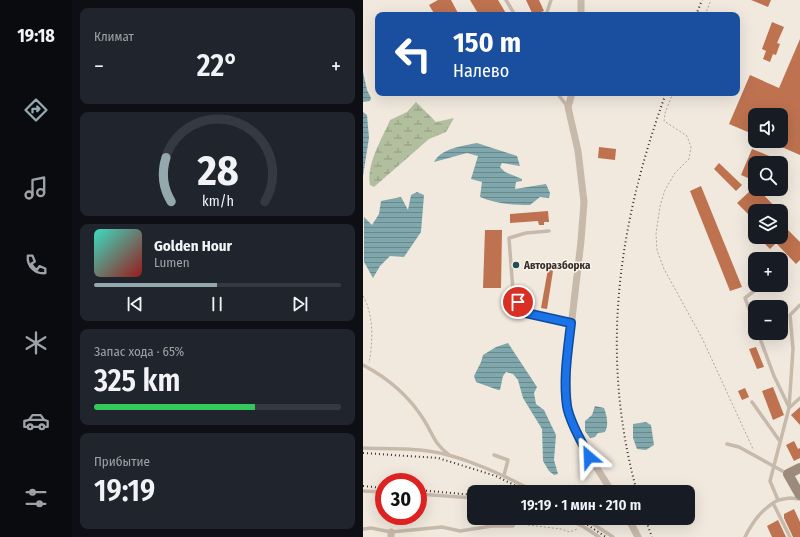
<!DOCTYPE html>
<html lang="ru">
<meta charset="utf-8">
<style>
body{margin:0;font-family:"Fira Sans Condensed",sans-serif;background:#20242c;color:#f1f3f6;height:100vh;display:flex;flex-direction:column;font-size:15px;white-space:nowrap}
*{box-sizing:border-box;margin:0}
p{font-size:13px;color:#9ea1a6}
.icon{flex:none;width:22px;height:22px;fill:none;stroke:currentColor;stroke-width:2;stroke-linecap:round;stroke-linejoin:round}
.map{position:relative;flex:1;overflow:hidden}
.sheet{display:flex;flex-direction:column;gap:8px;padding:8px;background:#0d0f14;width:291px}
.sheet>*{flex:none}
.top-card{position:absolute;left:12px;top:12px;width:365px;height:84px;border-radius:8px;box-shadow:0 4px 16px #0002;background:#1a4fa0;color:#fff;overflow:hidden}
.buttons{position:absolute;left:385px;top:108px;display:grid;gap:8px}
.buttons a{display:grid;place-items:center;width:40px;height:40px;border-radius:8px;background:#171b24;box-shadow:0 4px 16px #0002;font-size:20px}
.speed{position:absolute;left:12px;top:473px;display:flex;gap:8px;font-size:20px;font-weight:700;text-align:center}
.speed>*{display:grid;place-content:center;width:52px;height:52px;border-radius:50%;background:#171b24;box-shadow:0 4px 16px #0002;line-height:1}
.speed .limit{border:6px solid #d22;background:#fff;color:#111}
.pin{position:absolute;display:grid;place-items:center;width:34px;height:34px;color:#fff;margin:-17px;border:2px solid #fff;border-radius:50%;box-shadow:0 1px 4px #0007}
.me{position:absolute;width:44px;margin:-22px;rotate:334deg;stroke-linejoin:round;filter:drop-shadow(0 0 3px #0008)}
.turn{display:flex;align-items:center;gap:14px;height:84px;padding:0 12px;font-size:18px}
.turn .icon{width:52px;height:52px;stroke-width:2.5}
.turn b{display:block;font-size:28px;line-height:34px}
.big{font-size:30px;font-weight:600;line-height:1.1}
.sheet .widget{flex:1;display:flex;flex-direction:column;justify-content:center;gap:6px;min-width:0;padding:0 14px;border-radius:8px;background:#20242c}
.sheet .dial{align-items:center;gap:0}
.dial svg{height:104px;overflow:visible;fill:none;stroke:#363941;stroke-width:7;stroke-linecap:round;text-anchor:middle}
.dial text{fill:#f1f3f6;stroke:none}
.song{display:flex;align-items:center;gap:12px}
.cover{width:48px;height:48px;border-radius:6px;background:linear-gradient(135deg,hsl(170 70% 55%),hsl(0 70% 35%))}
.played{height:4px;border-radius:2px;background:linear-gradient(90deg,#94a9ae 50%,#363941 50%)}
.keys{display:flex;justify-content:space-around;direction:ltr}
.heat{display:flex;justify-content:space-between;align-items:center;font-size:22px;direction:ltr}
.charge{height:6px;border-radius:3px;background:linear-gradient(90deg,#34c759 65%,#363941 0)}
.trip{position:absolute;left:104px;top:485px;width:228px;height:40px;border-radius:8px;background:#171b24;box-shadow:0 4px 16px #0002;font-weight:600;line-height:40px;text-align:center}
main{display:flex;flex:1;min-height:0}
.menu{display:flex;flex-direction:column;width:72px;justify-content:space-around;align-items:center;background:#090b0e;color:#9ea1a6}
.menu .icon{width:28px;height:28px}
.menu .on{color:#94a9ae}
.menu b{font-size:18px;color:#f1f3f6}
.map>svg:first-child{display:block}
.wetland{fill:url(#wetland-marsh)}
.water{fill:url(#water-rules)}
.building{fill:#be724f}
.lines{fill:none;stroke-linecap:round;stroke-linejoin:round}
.path{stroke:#b4a595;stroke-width:1;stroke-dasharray:2 2;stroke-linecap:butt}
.lane{stroke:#c8baab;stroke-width:3.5}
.street{stroke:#c8baab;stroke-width:7}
.secondary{stroke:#9c8a7c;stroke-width:10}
.rail{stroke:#362f29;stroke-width:2;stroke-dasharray:1 3;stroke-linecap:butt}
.route-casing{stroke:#114b97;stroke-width:10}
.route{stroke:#1a73e8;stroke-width:7}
.poi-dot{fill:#224e55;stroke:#f9f3ea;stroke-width:1.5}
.labels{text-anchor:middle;stroke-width:3;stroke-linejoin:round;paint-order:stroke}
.poi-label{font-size:11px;font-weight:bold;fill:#362f29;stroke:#f9f3ea;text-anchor:start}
</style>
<main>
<nav class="menu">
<b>19:18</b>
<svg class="icon on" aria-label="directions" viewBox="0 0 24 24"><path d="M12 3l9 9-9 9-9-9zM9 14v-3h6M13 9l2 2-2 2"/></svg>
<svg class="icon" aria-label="music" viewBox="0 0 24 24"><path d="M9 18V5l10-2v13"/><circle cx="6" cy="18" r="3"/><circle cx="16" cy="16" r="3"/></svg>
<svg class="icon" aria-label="phone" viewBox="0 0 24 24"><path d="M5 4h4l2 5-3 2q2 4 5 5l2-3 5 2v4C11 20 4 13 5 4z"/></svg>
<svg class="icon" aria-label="climate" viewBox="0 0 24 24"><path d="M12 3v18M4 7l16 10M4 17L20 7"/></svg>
<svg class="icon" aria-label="car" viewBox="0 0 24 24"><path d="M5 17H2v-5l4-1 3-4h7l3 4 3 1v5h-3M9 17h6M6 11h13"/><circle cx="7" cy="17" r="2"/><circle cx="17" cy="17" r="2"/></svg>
<svg class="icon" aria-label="filters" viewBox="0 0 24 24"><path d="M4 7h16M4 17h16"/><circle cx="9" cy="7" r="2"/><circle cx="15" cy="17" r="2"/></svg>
</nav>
<section class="sheet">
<div class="widget"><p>Климат</p>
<div class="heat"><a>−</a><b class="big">22°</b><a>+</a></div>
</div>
<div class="widget dial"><svg viewBox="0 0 100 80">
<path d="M14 69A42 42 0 1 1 86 69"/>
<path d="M14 69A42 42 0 0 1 10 35" stroke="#94a9ae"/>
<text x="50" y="56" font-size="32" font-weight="700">28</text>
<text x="50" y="72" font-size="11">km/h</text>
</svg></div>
<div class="widget">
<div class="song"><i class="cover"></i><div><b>Golden Hour</b><p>Lumen</p></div></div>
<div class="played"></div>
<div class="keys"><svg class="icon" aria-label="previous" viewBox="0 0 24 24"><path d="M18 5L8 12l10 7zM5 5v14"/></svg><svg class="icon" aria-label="pause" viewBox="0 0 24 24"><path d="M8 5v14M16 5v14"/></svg><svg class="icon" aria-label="next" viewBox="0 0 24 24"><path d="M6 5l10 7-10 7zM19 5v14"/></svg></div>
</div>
<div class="widget"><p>Запас хода · 65%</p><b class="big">325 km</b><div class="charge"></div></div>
<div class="widget"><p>Прибытие</p><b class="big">19:19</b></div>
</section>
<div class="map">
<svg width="437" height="537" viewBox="0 0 437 537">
<defs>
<pattern id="wetland-marsh" width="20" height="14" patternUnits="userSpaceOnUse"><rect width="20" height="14" fill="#b2bf9f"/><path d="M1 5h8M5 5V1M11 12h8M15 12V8" fill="none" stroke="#929c82"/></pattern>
<pattern id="water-rules" width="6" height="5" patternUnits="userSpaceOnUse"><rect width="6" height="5" fill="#7fa7ac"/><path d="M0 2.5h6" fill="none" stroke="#69888c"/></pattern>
</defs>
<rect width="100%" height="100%" fill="#f1e9de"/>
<!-- wetland -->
<path class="wetland" d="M53 102 73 122 91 118 83 132 66 139 11 187 7 185C3 164 19 139 27 120L44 112Z"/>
<!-- water -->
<g class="water">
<polygon points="0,72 4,90 8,98 7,101 0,102"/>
<polygon points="0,112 4,115 6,138 0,176"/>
<path d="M114 143 154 156 157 166 139 163 137 167 142 172 159 179V181L153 182 152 189 183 184 187 193 186 198 177 197 167 205C151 205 133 204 117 197L119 182 108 179 115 156 104 153 71 162C79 148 99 146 114 143Z"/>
<polygon points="54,192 61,195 58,232 41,257 27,256 17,266 10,278 1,262 1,217 9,225 16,214 18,201 38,197 45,210 48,195"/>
<polygon points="145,343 174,387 171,393 173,404 181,410 193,435 191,460 195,474 191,475 186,471 180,461 179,429 160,398 155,380 150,374 143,372 140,376 137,390 135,390 113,382 111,376 118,362 120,355 133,347"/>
<path d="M232 406 241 408C244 416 246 425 242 432L235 433 232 437 227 438 222 431V421L229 415Z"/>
<polygon points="283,422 288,425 291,445 283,450 274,449 270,438 270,424"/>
</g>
<!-- building -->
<g class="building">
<polygon points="75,0 88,0 96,15 72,15 66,5"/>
<polygon points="107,0 135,0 144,15 116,15"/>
<polygon points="163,0 176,0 181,11 170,15"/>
<polygon points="388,0 408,0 405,7"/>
<polygon points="409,22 421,27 414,43 417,44 413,55 410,54 407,62 400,59 403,51 399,49"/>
<polygon points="437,39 437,155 405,141 418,141 418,115 392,115 392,135 366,124 387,75 416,88"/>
<polygon points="236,147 253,149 252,160 235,158"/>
<polygon points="389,149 424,163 392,163 392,181 378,175"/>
<polygon points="356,163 379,185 373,191 351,169"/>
<polygon points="338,186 379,287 367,291 327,191"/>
<polygon points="396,190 416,211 392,211 392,221 374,203 387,191 391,195"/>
<polygon points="185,211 186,222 181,222 181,225 176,225 175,221 147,223 147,214"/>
<polygon points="418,223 437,242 437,260 433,264 413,243 407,249 395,237 418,237"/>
<polygon points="122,230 139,230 138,288 120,288"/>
<polygon points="185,269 190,271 184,309 178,308"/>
<polygon points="393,347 401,367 394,369 386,349"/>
<polygon points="410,387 421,415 410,420 399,391"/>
<polygon points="382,388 386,397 379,400 375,391"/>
<polygon points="437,407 437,425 428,415"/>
<polygon points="431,441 435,449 437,448 437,458 431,461 423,445"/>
<polygon points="431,509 437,522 437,537 430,537 421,518 421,514"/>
<polygon points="415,520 423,537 409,537 404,526"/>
</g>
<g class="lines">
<!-- path -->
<g class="path">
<polyline points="342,15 348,0"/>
<polyline points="310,93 302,113 301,121 324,136 328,147 326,159 312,173 302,190 297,206 293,234 294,250 301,269 339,338 390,449"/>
<path d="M0 296C11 315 10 342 6 363"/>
<polyline points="134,522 135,518"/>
<polyline points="157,524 198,529 207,532 214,529"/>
</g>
<!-- lane -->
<g class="lane">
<polyline points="143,0 152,15"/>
<polyline points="183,15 188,0"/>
<polyline points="194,93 204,106"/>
<polyline points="186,231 163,233 146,238 150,291 163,313 208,323"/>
<polyline points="437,305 427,315 430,349 426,408 407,481 415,500 427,498 437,499"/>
<polyline points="392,325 382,298 399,285"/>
<polyline points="395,333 411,376 426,407"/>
<path d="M0 365C25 378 46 396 61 420 71 436 70 442 86 455"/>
<polyline points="389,402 416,440"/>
<polyline points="426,408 437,398"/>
<polyline points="364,444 376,447 423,473"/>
<path d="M0 448C21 449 44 448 65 451 98 455 143 476 172 492"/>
<polyline points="131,455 145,460 141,475"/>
<polyline points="0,491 21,492"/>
<polyline points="55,494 111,498"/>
<polyline points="410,503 427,537"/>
<polyline points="202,518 221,527 236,537"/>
<polyline points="221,518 250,537"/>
<polyline points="0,529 8,528 28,532 79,527 97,531 129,526 150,526 153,518"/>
<path d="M382 537C390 521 399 509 415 500"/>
</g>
<!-- street -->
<g class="street">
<polyline points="218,0 218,15"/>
<polyline points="209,93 205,107 215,151 221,202 218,241 204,362 205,407 210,423 227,457 249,492"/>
<polyline points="265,518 275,537"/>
<polyline points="28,537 28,532"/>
</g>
<!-- secondary -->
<polyline class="secondary" points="437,468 425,474 437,495"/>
<!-- rail -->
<g class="rail">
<polyline points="333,15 339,0"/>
<polyline points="0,453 75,458 133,476 165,492"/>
<polyline points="0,486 21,488"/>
<polyline points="55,490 111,495"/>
<path d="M274 492C236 354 255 225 303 93"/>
<polyline points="210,518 223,524 243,537"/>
<polyline points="282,518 289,537"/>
</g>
</g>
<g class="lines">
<!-- route casing -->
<g class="route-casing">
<path id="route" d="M155 302 163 313 208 323C205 350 200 379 204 406 207 424 219 441 226 457"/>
</g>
<!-- route -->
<use href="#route" class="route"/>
</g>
<!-- markers -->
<circle class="poi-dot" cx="153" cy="265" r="4"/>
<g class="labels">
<!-- poi labels -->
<g class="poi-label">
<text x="161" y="269">Авторазборка</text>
</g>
</g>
</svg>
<div class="buttons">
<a><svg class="icon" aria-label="sound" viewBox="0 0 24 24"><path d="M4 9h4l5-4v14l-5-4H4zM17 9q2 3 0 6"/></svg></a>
<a><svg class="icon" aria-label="search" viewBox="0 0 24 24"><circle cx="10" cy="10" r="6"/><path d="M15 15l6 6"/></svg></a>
<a><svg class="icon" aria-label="layers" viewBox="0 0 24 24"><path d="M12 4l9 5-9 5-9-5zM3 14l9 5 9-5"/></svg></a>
<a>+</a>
<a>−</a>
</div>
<div class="speed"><div class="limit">30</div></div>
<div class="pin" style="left:155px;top:302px;background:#d93025"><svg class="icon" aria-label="arrive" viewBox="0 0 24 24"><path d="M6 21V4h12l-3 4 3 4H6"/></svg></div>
<svg class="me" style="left:226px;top:457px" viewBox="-20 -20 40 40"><path d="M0-17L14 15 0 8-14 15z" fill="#1a73e8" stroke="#fff" stroke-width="4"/></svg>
<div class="trip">19:19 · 1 мин · 210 m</div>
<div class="top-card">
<div class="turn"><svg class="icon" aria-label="left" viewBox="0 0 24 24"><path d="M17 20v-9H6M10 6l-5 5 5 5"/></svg><div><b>150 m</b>Налево</div></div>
</div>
</div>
</main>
